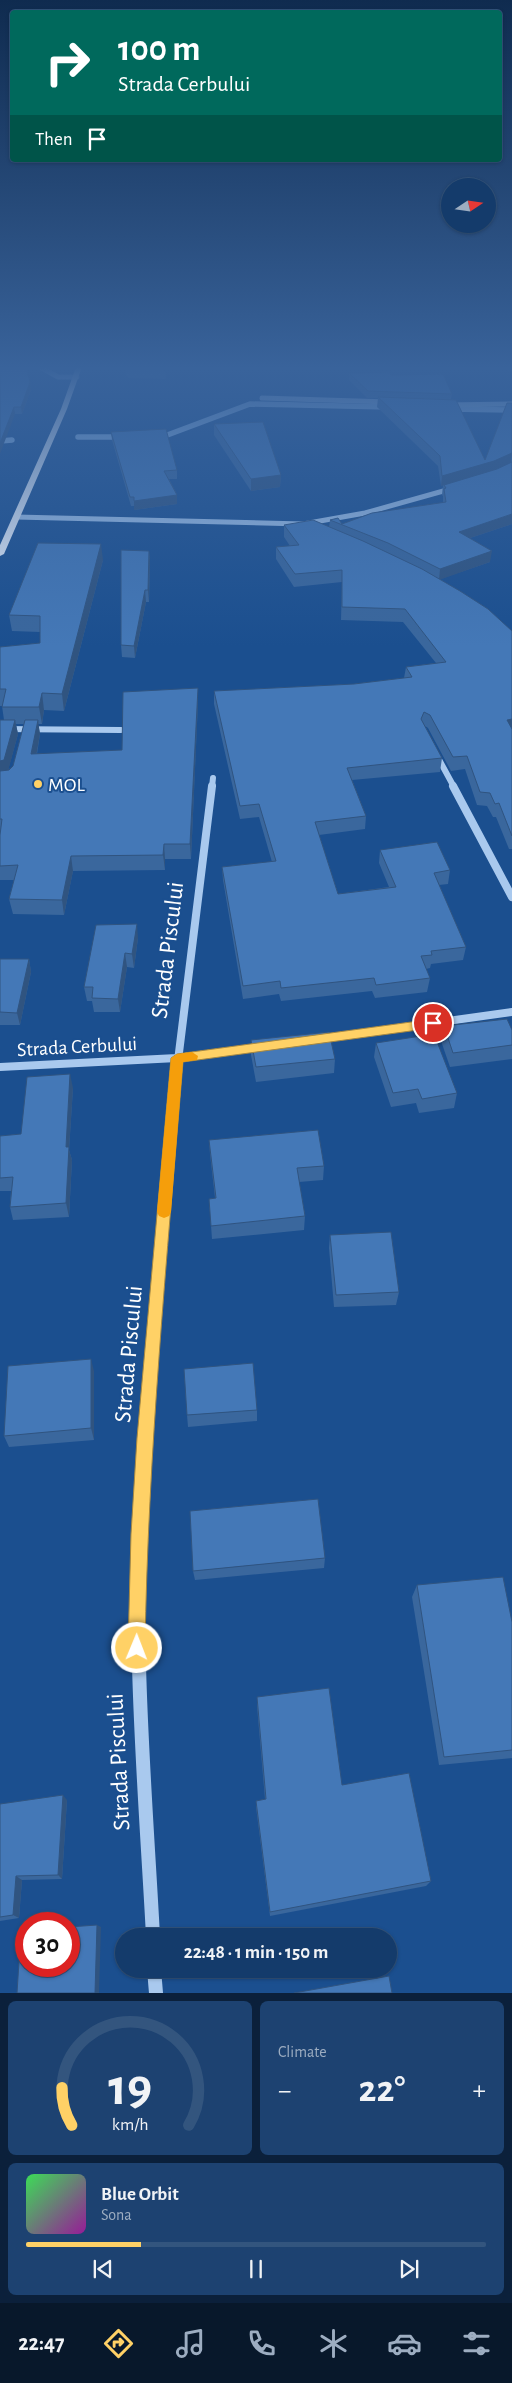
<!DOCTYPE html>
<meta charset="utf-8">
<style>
body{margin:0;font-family:"Alegreya Sans",sans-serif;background:#1d4271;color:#f1f3f6;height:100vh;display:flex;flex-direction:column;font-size:19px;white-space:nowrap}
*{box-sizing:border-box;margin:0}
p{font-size:16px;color:#9dadc1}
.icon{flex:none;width:28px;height:28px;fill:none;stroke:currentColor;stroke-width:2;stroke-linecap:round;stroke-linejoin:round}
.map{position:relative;height:1993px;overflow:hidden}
.panel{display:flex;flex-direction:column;gap:8px;padding:8px;background:#0b203b;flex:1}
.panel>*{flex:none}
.banner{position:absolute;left:10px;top:10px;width:492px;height:152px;border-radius:5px;box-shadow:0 1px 4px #0004,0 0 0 1px #33557e;background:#00695c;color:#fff;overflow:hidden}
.needle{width:32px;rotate:77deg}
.controls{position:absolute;left:441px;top:178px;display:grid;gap:10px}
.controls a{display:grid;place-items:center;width:55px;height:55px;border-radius:50%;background:#143b6b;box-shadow:0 1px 4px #0004,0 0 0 1px #33557e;font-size:25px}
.speed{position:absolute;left:15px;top:1912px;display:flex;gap:10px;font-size:25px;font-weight:700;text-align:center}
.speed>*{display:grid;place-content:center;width:65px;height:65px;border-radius:50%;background:#143b6b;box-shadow:0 1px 4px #0004,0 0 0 1px #33557e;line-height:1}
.speed .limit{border:8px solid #d22;background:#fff;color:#111}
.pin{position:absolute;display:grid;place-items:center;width:42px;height:42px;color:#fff;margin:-21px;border:2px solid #fff;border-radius:50%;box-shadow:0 1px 5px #0007}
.me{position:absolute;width:55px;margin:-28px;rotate:1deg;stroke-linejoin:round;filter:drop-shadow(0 0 4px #0008)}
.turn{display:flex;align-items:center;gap:18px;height:105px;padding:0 25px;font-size:22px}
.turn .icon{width:65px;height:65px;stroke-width:2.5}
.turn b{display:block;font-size:35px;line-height:42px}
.then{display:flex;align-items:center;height:48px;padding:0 25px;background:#0003;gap:10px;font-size:19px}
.big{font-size:38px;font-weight:600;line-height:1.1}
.panel .card{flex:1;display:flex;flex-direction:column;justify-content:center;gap:8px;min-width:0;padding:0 18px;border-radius:8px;background:#1d4271}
.panel .dial{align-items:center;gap:0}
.dial svg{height:130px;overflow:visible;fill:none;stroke:#33557e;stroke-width:7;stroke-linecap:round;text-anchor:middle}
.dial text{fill:#f1f3f6;stroke:none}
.song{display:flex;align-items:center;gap:15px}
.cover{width:60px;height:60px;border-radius:8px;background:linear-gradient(135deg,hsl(130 70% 55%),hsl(300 70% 35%))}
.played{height:5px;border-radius:2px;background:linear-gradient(90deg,#ffd166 25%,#33557e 25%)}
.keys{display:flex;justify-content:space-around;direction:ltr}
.heat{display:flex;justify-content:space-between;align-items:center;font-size:28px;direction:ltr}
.panel .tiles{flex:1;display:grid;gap:8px;grid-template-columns:1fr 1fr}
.card:last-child{grid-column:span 2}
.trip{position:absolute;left:115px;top:1928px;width:282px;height:50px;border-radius:25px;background:#143b6b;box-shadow:0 1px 4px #0004,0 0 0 1px #33557e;font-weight:600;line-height:50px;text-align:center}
.menu{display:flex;height:80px;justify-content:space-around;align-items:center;background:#08182b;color:#9dadc1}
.menu .icon{width:35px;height:35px}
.menu .current{color:#ffd166}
.menu b{font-size:22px;color:#f1f3f6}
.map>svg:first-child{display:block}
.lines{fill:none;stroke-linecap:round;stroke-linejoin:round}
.stream{stroke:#9cc4f0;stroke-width:5.5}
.minor-far4{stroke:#a9c9ee;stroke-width:5}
.minor-far3{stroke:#a9c9ee;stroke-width:6}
.minor-far2{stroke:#a9c9ee;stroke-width:8}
.minor-far1{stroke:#a9c9ee;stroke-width:11}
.minor{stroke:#a9c9ee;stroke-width:14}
.major{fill:#f0f6ff;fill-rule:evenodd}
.wall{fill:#3a679d;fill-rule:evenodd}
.shaded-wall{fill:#305480}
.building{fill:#4478b7;stroke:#305480}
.route{fill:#ffd166;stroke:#a68842}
.slow{fill:#f59e0b}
.poi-dot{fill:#ffd166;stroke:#1b4f8f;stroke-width:2}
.labels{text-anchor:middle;stroke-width:4;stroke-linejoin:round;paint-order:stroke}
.poi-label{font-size:20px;fill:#fff;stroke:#1b4f8f;text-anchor:start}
.street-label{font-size:20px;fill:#fff;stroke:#1b4f8f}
.near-street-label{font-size:24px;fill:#fff;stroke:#1b4f8f}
</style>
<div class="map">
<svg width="512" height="1993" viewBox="0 0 512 1993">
<rect width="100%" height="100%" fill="#1b4f8f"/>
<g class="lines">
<!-- stream -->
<g class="stream">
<polyline points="448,409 512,410"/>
<polyline points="78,437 125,437"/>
<polyline points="157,437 162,437 250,404 389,407"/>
<polyline points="0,441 12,440"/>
</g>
<!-- minor-far4 -->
<g class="minor-far4">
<polyline points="40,367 58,377 77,377"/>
<polyline points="262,398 389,402"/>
<polyline points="447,405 512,404"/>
<polyline points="16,517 303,524 365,513 454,488"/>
</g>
<!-- minor-far3 -->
<g class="minor-far3">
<polyline points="0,729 121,730"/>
<polyline points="436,754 454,787"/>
<polyline points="212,787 213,778"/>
</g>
<!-- minor-far2 -->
<g class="minor-far2">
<polyline points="453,786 512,897"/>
<polyline points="319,1039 512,1012"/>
<polyline points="0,1067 177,1058 261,1047"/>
<polyline points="174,1093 212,786"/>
</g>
<!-- minor-far1 -->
<polyline class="minor-far1" points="143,1486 174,1091"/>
<!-- minor -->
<g class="minor">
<path d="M143 1485C131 1635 145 1786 153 1936"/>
<polyline points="154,1969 156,1993"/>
</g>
<!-- major -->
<polygon class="major" points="76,367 82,367 67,409 4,554 0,556 0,545 61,409"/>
</g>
<!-- wall -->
<g class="wall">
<polygon points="0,367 31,390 22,414 15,414"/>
<polygon points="123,367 164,367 165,370 166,379 128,378"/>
<polygon points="499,367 512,367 512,373"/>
<polygon points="349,373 391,375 452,394 451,399 485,460 512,403 512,524 470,538 490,562 440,579 512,631 512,849 509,849 496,817 493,817 487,806 477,805 465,769 451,771 428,728 425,726 442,758 440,772 352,780 366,816 365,829 319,835 338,894 389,887 379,863 380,850 450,870 448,884 439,885 466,947 463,960 431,964 430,968 426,969 430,978 427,992 375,998 372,991 281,1001 279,994 243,999 223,880 222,867 272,862 259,817 240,819 214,704 214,691 354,684 404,678 406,667 436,663 403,622 341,620 342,582 294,587 276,559 276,547 290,546 284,537 284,525 329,527 330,520 342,524 443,503 443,496 442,495 443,485 441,486 438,466 377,407 378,398 367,398 349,380"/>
<polygon points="214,424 281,475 280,487 251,491 214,435"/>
<polygon points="111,432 177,470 177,479 169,479 177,495 177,504 134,510 134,506 131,506 112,440"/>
<polygon points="149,551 150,562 149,602 146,602 135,658 122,657 121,645"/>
<path d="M103 560 64 711 44 710 42 724H38L40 734 37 754 122 750 198 688V702L191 859H165V870L73 871 64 915 13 914 9 899 14 880H0V721L4 720 2 706H0V647L40 643V632L12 631 9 615ZM16 724H24L13 766 8 770 18 734Z"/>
<polygon points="138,938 134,968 127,967 120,1012 94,1012 92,1001 87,1001 84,987"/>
<polygon points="0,959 29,959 31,972 20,1025 0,1025"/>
<polygon points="444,1026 512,1030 512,1059 450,1067 441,1041"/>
<polygon points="251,1040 335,1059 334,1073 256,1082 251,1055"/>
<polygon points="376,1043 457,1093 454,1108 419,1113 416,1103 391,1107 374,1057"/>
<polygon points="73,1088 69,1150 72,1160 69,1217 13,1220 10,1207 11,1191 0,1191 0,1136 21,1134"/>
<polygon points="209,1140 324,1166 323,1180 299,1182 305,1216 304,1230 212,1239 209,1199 215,1198 210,1154"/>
<polygon points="330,1235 399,1292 396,1305 334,1307 329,1248"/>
<polygon points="94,1371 94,1440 9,1447 4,1436"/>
<polygon points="257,1410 257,1421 188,1427 187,1415"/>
<polygon points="325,1558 324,1568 195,1580 193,1571"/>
<polygon points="417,1585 512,1622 512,1758 439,1765 412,1597"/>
<polygon points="257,1697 342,1785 431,1881 426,1886 270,1916 256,1807 256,1801 265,1799 257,1706"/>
<polygon points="67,1800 62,1879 22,1880 19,1918 0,1921 0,1804"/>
</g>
<!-- shaded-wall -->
<g class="shaded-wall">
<polygon points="30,382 31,390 22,414 21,407"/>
<polygon points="14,407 15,414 0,454 0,443"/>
<polygon points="512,453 511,463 492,471 441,486 442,476"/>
<polygon points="281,475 280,487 251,491 251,479"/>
<polygon points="177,495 177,504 134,510 134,501"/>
<polygon points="512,514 512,524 458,542 459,532"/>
<polygon points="101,544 103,560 64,711 62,694"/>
<polygon points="149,551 150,562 149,602 148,590"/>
<polygon points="492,551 490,562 439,580 440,569"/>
<polygon points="145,590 146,602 135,658 134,646"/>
<polygon points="198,688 198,702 191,859 190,844"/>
<polygon points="42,693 44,710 42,724 39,707"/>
<polygon points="512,719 512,732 507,720"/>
<polygon points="15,720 18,734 7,775 0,776 0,761"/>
<polygon points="38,720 40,734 34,768 31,754"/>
<polygon points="164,844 165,859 165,870 163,855"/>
<polygon points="71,856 73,871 64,915 62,900"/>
<polygon points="137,924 138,938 134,968 132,954"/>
<polygon points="125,953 127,967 120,1012 118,999"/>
<polygon points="29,959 31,972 20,1025 17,1013"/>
<polygon points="70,1074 73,1088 69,1150 72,1160 69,1217 66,1203 66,1147"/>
<polygon points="91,1359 94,1371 94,1440 91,1428"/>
<polygon points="63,1795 67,1800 62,1879 58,1875"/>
<polygon points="16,1876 22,1880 19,1918 13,1915"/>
<polygon points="97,1925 101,1927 99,1993 95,1993"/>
</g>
<!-- building -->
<g class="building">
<polygon points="0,367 26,367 30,382 21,407 14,407 0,443"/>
<polygon points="126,367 164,367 165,370 127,369"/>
<polygon points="390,372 391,375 443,374 452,394 368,391 349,373"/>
<polygon points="378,397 456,400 485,460 507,403 512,403 512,453 494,461 442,476 440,456"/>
<polygon points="263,422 281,475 251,479 214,424"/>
<polygon points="166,429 177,470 164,471 177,495 134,501 134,497 130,497 111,432"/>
<polygon points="512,462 512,514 459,532 492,551 440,569 388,543 330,520 338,518 342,524 372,513 446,502 444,489 446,488 444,485 497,469"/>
<polygon points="313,520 363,541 422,569 460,591 488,609 512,631 512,719 507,720 512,729 512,836 499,803 495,804 490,793 480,792 467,756 453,757 430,715 424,712 421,719 442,758 347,768 366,816 315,822 338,894 396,887 380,850 437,842 450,870 434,873 466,947 431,951 432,955 421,956 430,978 376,985 374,978 281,988 280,981 243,986 222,867 276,861 259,804 240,806 214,691 354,684 412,677 406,667 446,662 405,609 342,607 342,570 295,574 276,547 299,545 284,525"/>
<polygon points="38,543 101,544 62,694 42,693 39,707 2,707 6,689 0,689 0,647 40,643 40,616 9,615"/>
<polygon points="121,550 149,551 148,590 145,590 134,646 121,645"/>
<polygon points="198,688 190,844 164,844 163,855 71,856 62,900 9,899 18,865 0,866 0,835 2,819 0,819 0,771 9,770 13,766 25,720 38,720 31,754 122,750 123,692"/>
<polygon points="0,720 15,720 4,760 0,761"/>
<polygon points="137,924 132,954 125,953 118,999 92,998 93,987 84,987 96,925"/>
<polygon points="0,959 29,959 17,1013 0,1012"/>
<polygon points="507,1019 512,1030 512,1045 453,1053 444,1026"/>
<polygon points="329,1032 335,1059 256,1067 251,1040"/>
<polygon points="434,1034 457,1093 422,1099 418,1089 393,1093 376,1043"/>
<polygon points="70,1074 66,1147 69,1147 66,1203 10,1207 13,1177 0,1178 0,1136 21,1134 27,1077"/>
<polygon points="318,1130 324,1166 297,1168 305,1216 211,1226 209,1199 216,1198 209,1140"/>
<polygon points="391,1232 399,1292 336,1295 330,1235"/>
<polygon points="91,1359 91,1428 4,1436 8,1366"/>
<polygon points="253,1363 257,1410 187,1415 184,1369"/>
<polygon points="318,1499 325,1558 193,1571 190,1511"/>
<polygon points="503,1577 512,1622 512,1750 444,1757 417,1585"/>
<polygon points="329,1688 342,1785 409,1773 431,1881 270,1912 256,1801 266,1799 257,1697"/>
<polygon points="63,1795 58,1875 16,1876 13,1915 0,1917 0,1804"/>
<polygon points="97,1925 95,1993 17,1993 21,1930 26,1930 26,1966 69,1966 69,1927"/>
<polygon points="389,1976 392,1993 294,1993"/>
</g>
<!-- sky -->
<linearGradient id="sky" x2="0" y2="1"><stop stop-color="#0f2b4f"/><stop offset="0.57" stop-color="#39639b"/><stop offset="1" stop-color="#39639b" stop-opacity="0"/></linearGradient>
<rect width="512" height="646" fill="url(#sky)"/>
<!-- route -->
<path class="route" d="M433 1019 439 1023 433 1028 183 1062C167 1258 148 1453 145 1648L143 1655 137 1657 131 1655 128 1648 131 1534 137 1438 171 1058 177 1054Z"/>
<!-- slow -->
<polygon class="slow" points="192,1052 198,1056 197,1060 183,1062 171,1212 169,1216 164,1218 159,1216 157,1212 171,1058 177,1054"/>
<!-- markers -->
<circle class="poi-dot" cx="38" cy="784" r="5"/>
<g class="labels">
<!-- poi labels -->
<g class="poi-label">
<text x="48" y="791">MOL</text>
</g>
<!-- street labels -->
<g class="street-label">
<text transform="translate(77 1046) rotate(-3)" y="7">Strada Cerbului</text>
</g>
<!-- near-street labels -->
<g class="near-street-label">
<text transform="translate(167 950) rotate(-83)" y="8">Strada Piscului</text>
<text transform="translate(128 1354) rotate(-85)" y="8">Strada Piscului</text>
<text transform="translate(118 1762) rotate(-93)" y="8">Strada Piscului</text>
</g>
</g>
</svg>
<div class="controls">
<a><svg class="needle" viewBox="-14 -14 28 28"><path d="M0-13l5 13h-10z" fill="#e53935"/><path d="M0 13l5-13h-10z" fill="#9dadc1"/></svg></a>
</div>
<div class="speed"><div class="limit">30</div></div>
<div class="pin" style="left:433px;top:1023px;background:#d93025"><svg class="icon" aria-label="arrive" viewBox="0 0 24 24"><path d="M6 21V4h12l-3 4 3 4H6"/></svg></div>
<svg class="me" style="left:137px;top:1648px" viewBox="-20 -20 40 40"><circle r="17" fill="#ffd166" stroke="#fff" stroke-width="3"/><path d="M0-11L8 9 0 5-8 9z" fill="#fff"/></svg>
<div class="trip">22:48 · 1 min · 150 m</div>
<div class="banner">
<div class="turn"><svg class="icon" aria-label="right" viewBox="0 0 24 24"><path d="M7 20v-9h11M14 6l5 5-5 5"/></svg><div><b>100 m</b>Strada Cerbului</div></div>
<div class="then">Then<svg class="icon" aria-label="arrive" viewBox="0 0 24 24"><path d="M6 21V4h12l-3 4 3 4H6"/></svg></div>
</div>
</div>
<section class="panel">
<div class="tiles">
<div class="card dial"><svg viewBox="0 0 100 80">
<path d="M14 69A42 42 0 1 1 86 69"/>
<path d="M14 69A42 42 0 0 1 8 46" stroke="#ffd166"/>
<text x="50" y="56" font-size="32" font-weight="700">19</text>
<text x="50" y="72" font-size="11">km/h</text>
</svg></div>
<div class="card"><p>Climate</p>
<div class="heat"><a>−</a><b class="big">22°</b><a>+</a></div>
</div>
<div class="card">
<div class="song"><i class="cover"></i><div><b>Blue Orbit</b><p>Sona</p></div></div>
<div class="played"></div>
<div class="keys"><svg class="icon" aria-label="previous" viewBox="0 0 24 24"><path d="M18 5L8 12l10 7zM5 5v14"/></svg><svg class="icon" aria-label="pause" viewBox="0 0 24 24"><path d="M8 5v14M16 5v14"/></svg><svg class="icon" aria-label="next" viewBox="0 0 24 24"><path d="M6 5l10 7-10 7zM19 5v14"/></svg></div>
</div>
</div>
</section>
<nav class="menu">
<b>22:47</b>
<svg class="icon current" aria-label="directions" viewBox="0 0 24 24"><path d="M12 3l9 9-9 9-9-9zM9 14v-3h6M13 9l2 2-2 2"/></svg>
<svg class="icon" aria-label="music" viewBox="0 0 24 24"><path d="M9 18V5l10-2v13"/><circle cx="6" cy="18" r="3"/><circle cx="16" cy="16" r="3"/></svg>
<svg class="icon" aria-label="phone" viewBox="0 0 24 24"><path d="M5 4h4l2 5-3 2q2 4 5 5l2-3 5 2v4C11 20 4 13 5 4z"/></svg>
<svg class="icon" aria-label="climate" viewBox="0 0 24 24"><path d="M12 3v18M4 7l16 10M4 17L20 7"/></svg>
<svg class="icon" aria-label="car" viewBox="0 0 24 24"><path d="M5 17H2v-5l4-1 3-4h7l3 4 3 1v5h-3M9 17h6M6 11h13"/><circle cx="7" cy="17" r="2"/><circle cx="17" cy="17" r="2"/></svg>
<svg class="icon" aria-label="filters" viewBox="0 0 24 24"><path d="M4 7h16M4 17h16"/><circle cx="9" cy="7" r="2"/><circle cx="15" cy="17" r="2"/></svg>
</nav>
